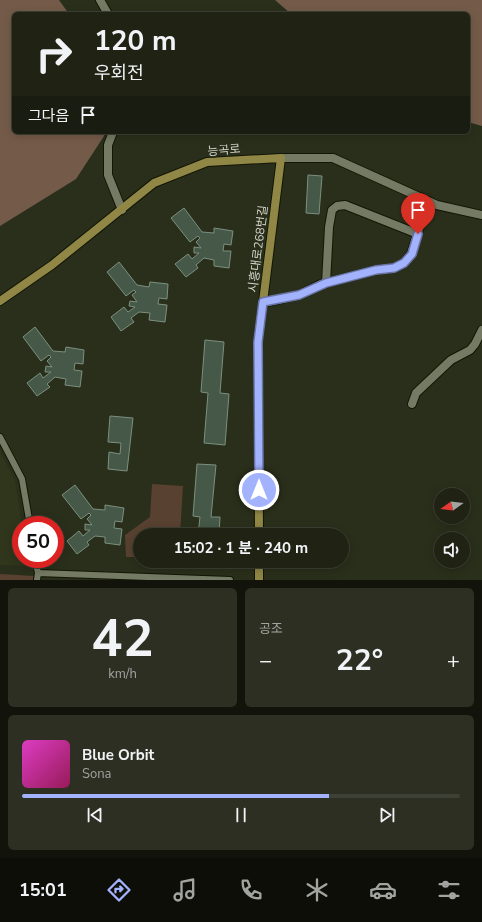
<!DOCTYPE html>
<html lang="ko">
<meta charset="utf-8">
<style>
body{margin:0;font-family:"Nunito Sans","Noto Sans KR",sans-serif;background:#2d2f22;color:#f1f3f6;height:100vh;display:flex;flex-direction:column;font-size:15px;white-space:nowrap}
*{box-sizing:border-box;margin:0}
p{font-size:13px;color:#a2a4a0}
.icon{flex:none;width:22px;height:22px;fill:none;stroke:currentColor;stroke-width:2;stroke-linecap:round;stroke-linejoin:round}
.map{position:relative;height:580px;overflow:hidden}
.drawer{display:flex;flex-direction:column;gap:8px;padding:8px;background:#12130b;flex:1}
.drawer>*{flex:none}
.guide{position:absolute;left:12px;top:12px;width:458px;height:122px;border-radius:6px;box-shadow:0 2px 10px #0003,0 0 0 1px #3d4034;background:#202314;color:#f1f3f6;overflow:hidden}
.needle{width:26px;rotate:255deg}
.fabs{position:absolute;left:434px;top:488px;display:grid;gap:8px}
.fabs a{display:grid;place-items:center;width:36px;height:36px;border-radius:50%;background:#202314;box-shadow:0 2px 10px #0003,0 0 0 1px #3d4034;font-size:20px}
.speed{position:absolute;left:12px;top:516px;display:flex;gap:8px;font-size:20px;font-weight:700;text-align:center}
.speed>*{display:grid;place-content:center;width:52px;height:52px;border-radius:50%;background:#202314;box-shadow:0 2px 10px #0003,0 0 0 1px #3d4034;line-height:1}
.speed .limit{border:6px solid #d22;background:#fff;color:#111}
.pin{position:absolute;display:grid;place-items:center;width:34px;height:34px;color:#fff;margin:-41px -17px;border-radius:50% 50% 50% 0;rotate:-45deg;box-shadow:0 0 4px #0007}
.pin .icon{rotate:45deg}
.me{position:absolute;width:44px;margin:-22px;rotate:0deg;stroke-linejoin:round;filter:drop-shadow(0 0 3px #0008)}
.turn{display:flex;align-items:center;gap:14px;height:84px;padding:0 16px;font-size:18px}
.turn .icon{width:52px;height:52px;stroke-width:2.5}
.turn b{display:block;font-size:28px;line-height:34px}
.then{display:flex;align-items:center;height:38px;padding:0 16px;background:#0003;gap:8px;font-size:15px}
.big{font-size:30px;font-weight:700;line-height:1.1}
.drawer .card{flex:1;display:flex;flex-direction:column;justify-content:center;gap:6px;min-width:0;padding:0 14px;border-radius:6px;background:#2d2f22}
.drawer .dial{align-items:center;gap:0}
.dial b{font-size:52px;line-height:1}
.song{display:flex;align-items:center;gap:12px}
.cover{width:48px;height:48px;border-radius:6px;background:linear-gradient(135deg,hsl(310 70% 55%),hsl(330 70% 35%))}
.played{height:4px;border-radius:2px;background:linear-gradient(90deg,#a2b2fd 70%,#3d4034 70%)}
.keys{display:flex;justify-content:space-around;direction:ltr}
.heat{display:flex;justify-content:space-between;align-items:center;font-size:22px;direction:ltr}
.drawer .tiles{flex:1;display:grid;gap:8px;grid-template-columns:1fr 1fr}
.card:last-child{grid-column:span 2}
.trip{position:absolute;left:133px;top:528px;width:216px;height:40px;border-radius:20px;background:#202314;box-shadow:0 2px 10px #0003,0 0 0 1px #3d4034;font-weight:700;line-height:40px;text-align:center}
.tab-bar{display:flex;height:64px;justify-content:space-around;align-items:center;background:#0d0e08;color:#a2a4a0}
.tab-bar .icon{width:28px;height:28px}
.tab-bar .current{color:#a2b2fd}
.tab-bar b{font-size:18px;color:#f1f3f6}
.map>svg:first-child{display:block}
.built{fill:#30361b}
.green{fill:#584130}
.forest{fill:#745b49}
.building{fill:#465949;stroke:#7c907f}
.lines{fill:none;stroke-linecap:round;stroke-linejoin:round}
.pedestrian-casing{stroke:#131605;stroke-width:8}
.minor-casing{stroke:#131605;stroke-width:10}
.tertiary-casing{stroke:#131605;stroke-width:10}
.secondary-casing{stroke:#131605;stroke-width:10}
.pedestrian{stroke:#747a63;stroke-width:6}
.minor{stroke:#747a63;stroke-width:8}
.tertiary{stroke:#747a63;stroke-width:8}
.secondary{stroke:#908646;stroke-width:8}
.route-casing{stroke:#6974a4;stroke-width:10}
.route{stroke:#a2b2fd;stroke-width:7}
.labels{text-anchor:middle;stroke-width:4;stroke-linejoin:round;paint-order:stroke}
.street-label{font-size:12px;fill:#d2d5c9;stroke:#2a2f1b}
</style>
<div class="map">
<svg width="482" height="580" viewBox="0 0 482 580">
<rect width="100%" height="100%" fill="#2a2f1b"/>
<!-- built -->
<polygon class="built" points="0,452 15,480 22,525 21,525 21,559 28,559 29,566 0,565"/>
<!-- green -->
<g class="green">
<polygon points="152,484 183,486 180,535 140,535 140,557 126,557 125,535 150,517"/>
<polygon points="0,574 34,576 33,580 0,580"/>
</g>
<!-- forest -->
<g class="forest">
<polygon points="0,0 59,0 69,14 14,14 14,132 103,132 104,136 76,179 0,226"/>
<polygon points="275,0 482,0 482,126 468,122 468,14 291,14"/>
</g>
<!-- building -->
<g class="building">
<polygon points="308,175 322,176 319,214 306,213"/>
<polygon points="184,208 202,232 214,233 214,228 233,231 231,245 224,244 223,251 231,251 229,268 214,266 214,260 204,258 196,265 198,268 186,277 175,264 188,254 192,259 199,253 194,253 194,247 201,248 196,242 200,238 198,236 190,242 171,218"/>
<polygon points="119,262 137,285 149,287 150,282 168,284 167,299 159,298 158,304 167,305 165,322 149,320 150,313 139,312 131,318 134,322 121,331 111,317 124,307 128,312 135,307 129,306 130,301 137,302 132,295 136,292 134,290 126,296 107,272"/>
<polygon points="35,327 53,351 65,352 66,347 84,350 83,364 75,363 74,370 82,371 80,387 65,385 66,379 55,377 47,384 50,387 37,396 27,383 40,373 43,378 51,372 45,372 46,366 52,367 47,361 51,357 49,355 41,361 23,337"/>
<polygon points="205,340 224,342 220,393 229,394 225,445 204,443 208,393 201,392"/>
<polygon points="110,416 133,418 127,471 108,469 109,452 120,454 121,443 108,442"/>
<polygon points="197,464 216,465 211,517 220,517 219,535 198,535 200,517 193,516"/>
<polygon points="75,485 93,509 105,510 105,505 124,508 122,522 115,521 114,528 122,529 120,545 105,543 105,537 95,536 87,542 89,545 77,554 67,541 79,531 83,536 90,530 85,530 85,524 92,525 87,519 91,515 89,513 81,519 62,495"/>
<polygon points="196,561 217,561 216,568 196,567"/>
</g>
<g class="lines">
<!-- pedestrian casing -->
<g class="pedestrian-casing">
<g id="pedestrian">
<polyline points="0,437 22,479 30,525"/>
<polyline points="35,559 38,573"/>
<polyline points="37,580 38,573 230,580"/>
</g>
</g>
<!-- minor casing -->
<g class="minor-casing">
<g id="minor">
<polyline points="100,0 108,14"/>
<polyline points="113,132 108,145 108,175 122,210"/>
<polyline points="326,283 329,227 332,210 337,206 345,205 418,234"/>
<polyline points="263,303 299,295 321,284 376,270 394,268 404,263 411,254 428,201"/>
<polyline points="412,404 416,393 451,360 470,350 475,344 482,330"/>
</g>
</g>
<!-- tertiary casing -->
<g class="tertiary-casing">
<polyline id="tertiary" points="281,158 333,158 437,205 482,215"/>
</g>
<!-- secondary casing -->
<g class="secondary-casing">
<g id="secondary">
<polyline points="0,301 52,265 154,183 207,162 281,158 258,342 259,535"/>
<polyline points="259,561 259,580"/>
</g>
</g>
<!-- pedestrian -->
<use href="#pedestrian" class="pedestrian"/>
<!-- minor -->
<use href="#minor" class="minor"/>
<!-- tertiary -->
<use href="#tertiary" class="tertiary"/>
<!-- secondary -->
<use href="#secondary" class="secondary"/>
</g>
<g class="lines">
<!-- route casing -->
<g class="route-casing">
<polyline id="route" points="259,490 258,342 263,302 299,295 326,283 376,270 394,268 404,263 412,254 418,234"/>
</g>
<!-- route -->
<use href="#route" class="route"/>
</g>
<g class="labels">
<!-- street labels -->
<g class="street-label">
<text transform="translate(224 150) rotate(-5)" y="4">능곡로</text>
<text transform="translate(258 249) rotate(-83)" y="4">시흥대로268번길</text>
</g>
</g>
</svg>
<div class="fabs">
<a><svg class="needle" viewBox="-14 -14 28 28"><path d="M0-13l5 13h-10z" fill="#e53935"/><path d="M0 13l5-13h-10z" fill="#a2a4a0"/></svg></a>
<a><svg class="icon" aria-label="sound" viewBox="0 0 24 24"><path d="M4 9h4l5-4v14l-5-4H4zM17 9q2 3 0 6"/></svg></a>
</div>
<div class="speed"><div class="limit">50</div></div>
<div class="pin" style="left:418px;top:234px;background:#d93025"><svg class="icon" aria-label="arrive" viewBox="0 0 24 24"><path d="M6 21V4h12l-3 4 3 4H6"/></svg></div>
<svg class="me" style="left:259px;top:490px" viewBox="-20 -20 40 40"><circle r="17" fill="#a2b2fd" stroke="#fff" stroke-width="3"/><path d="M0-11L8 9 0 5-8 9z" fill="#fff"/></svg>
<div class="trip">15:02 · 1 분 · 240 m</div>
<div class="guide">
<div class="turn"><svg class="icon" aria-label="right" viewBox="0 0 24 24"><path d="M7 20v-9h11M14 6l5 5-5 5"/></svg><div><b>120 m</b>우회전</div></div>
<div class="then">그다음<svg class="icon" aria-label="arrive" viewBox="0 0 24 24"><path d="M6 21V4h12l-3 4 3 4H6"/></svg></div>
</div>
</div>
<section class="drawer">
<div class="tiles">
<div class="card dial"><b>42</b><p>km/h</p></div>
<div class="card"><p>공조</p>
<div class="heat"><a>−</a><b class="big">22°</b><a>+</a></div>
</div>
<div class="card">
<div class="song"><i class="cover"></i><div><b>Blue Orbit</b><p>Sona</p></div></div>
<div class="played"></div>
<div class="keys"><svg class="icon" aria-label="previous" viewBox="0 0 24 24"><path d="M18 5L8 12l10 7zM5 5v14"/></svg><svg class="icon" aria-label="pause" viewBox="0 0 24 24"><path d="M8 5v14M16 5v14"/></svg><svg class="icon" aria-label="next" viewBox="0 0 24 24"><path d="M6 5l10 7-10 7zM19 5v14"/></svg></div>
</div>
</div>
</section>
<nav class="tab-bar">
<b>15:01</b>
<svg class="icon current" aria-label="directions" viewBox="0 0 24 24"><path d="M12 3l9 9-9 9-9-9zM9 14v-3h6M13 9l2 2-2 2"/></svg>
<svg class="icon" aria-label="music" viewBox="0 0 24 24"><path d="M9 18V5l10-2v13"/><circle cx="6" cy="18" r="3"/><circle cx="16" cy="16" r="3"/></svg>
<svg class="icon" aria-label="phone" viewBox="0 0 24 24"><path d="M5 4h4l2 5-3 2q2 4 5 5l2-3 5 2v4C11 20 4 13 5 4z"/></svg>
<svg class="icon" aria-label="climate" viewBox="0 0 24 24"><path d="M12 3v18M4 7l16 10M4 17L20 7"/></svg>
<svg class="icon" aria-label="car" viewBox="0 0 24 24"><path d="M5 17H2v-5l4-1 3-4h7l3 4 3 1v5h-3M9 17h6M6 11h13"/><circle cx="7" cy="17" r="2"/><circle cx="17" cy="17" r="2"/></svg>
<svg class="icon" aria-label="filters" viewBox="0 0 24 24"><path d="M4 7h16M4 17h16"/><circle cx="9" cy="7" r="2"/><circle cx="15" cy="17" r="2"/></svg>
</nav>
